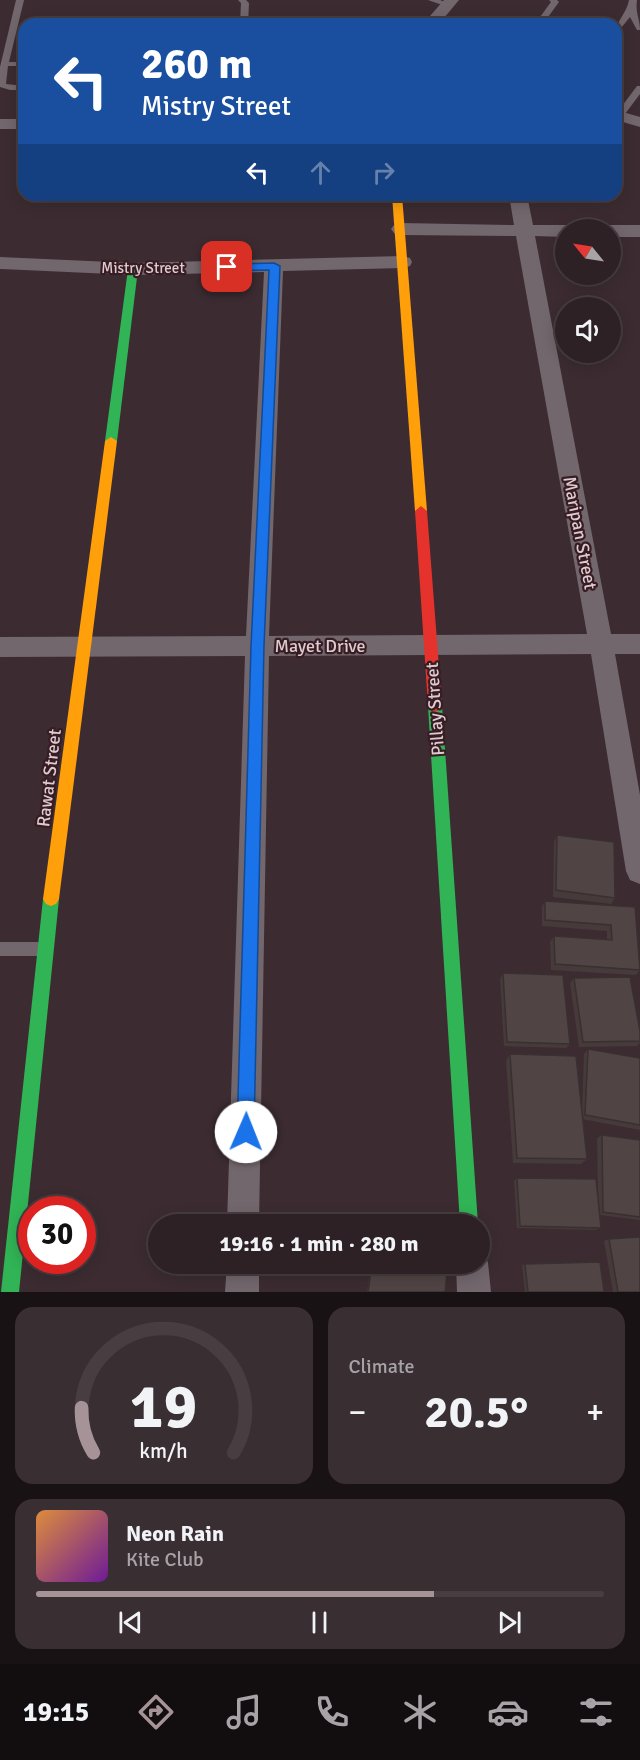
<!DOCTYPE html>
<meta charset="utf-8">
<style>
body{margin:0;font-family:Signika,sans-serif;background:#392e32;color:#f1f3f6;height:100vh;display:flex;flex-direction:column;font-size:22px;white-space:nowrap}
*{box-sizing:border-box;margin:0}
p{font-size:20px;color:#a7a3a7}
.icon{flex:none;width:33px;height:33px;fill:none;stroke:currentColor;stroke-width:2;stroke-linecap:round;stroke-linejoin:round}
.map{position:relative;height:1292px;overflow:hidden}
.details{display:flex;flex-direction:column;gap:15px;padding:15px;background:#191214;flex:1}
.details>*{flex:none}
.hud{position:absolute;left:18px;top:18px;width:604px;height:183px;border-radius:18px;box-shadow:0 3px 15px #0003,0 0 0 2px #483e42;background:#1a4fa0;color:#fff;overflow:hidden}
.needle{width:39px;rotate:300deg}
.fabs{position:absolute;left:555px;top:219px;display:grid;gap:12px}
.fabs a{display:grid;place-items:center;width:66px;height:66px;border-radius:50%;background:#2d2125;box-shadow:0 3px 15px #0003,0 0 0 2px #483e42;font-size:30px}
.speed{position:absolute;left:18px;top:1196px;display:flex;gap:12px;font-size:30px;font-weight:700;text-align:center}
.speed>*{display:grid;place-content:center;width:78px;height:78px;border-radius:50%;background:#2d2125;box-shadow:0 3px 15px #0003,0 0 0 2px #483e42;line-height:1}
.speed .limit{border:9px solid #d22;background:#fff;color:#111}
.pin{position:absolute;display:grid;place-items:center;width:51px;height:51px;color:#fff;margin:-26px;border-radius:12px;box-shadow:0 3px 9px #0006}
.me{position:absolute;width:66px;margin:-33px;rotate:1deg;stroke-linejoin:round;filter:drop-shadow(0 0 4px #0008)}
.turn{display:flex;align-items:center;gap:21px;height:126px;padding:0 24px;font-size:27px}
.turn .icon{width:78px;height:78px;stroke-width:2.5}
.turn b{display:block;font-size:42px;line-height:51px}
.lanes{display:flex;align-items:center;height:57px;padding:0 24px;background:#0003;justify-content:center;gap:30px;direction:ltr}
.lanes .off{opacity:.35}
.big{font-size:45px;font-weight:800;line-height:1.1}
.details .tile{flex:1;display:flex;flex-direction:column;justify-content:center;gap:9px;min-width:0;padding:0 21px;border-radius:18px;background:#392e32}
.details .dial{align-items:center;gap:0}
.dial svg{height:156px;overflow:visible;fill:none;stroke:#483e42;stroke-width:7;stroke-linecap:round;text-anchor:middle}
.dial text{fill:#f1f3f6;stroke:none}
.song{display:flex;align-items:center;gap:18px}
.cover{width:72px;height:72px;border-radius:9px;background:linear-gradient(135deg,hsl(30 70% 55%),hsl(280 70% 35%))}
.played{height:6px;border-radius:3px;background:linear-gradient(90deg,#a59398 70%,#483e42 70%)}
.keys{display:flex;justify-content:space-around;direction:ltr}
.heat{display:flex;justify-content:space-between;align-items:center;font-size:33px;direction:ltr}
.details .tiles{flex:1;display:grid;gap:15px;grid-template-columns:1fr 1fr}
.tile:last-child{grid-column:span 2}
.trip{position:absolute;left:148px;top:1214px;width:342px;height:60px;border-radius:30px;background:#2d2125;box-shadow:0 3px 15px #0003,0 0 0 2px #483e42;font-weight:800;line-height:60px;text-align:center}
.tabs{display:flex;height:96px;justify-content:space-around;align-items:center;background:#120d0f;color:#a7a3a7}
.tabs .icon{width:42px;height:42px}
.tabs .selected{color:#a59398}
.tabs b{font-size:27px;color:#f1f3f6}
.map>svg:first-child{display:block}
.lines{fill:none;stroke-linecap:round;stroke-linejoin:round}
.lane{fill:#72676d;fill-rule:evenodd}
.street{fill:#72676d;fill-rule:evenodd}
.fast{fill:#30b455;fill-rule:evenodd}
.slow{fill:#ff9f0a;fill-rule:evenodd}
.jam{fill:#e5322d;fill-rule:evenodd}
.wall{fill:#463a3b}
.building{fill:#514445;stroke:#393030;stroke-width:1.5}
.route{fill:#1a73e8;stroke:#114b97;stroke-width:1.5}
.labels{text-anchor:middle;stroke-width:4.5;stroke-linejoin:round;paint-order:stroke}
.far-street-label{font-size:15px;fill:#decbd0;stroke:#371c24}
.street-label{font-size:18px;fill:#decbd0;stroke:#371c24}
</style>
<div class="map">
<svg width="640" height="1292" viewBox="0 0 640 1292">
<rect width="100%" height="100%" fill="#3c2c31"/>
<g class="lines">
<!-- lane -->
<g class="lane">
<polygon points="16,0 24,0 9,62 24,62 24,66 8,66 6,84 24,86 24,90 10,90 0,87 0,67"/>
<polygon points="238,0 246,0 249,3 248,24 240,24 241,3"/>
<polygon points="428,0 440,0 452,5 448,7"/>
<polygon points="549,0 557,0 559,2 543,24 535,24 551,2"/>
<path d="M629 0H637C635 12 640 19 640 30H637L630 17 616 34C616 20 626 15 629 0Z"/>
<polygon points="637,86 640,86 640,94 622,118 616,118 616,114"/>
<polygon points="0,942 41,942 46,944 48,949 46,954 41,956 0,956"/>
</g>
<!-- street -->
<g class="street">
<polygon points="444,0 459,0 439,24 423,24"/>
<polygon points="616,110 640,117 640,127 616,120"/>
<rect x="0" y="119" width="24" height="10"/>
<polygon points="509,195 527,195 533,225 566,225 574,230 566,230 566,237 535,236 611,634 640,634 640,654 615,654 640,795 640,884 630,880 626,871 591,654 269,656 259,1224 227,1224 245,656 0,657 0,637 246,636 264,272 133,275 2,269 0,269 0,257 133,263 403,256 410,258 412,262 410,266 403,268 283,271 269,636 587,634 516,236 400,235 394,233 391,229 394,225 400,223 514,225"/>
<polygon points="610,225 640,225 640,237 610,237 610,230 602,230"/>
<polygon points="480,1250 484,1251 488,1263 491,1292 457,1292 456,1263 480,1263"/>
<polygon points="227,1263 259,1263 259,1292 225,1292"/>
</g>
<!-- fast -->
<g class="fast">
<polygon points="133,266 138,269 117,441 111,445 105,441 128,269"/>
<polygon points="435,700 440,702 442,706 478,1224 460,1224 428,706 430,702"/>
<polygon points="51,892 56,894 59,899 19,1292 1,1292 43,899 46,894"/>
</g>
<!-- slow -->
<g class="slow">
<polygon points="392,195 402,195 427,511 421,516 415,511"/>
<polygon points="111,437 117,441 59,899 56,904 51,906 46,904 43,899 105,441"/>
</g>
<!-- jam -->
<polygon class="jam" points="421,506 427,511 442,706 440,710 435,712 430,710 428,706 415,511"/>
</g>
<!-- wall -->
<g class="wall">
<polygon points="557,835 615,898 611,904 553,897 554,842"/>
<polygon points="545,901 635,907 640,970 636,975 551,970 550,942 554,936 607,939 607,931 542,926 542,907"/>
<polygon points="503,973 570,1044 566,1048 504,1046 500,979"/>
<polygon points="574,978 640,1031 640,1042 637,1046 579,1047 570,983"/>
<polygon points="588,1049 640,1058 640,1130 582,1119 587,1159 581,1164 513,1163 506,1061 510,1054 582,1112 584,1054"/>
<polygon points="602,1135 640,1140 640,1220 600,1215 601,1228 596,1230 517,1228 514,1181 517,1178 598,1196 597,1138"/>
<polygon points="609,1239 640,1292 613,1292 604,1241"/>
<polygon points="371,1263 448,1263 445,1292 367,1292"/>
<polygon points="525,1264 604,1292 525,1292 522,1265"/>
</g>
<!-- building -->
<g class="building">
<polygon points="557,835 614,842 615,898 556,890"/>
<polygon points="545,901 635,907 640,970 555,964 554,936 612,940 611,925 545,920"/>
<polygon points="503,973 563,975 570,1044 507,1042"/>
<polygon points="630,977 640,1031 640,1041 583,1042 574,978"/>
<polygon points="588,1049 640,1058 640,1125 585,1115"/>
<polygon points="510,1054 576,1056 587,1159 517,1158"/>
<polygon points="602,1135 640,1140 640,1217 603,1212"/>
<polygon points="517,1178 596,1179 601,1228 520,1226"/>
<polygon points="640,1237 640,1292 618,1292 609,1239"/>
<polygon points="600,1262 604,1292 528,1292 525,1264"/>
<polygon points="372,1263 448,1263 445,1292 368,1292"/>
</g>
<!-- route -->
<polygon class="route" points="274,263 280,266 264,646 254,1132 252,1138 246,1140 240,1138 237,1132 251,646 269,270 227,271 222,267 227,264"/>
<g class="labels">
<!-- far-street labels -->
<g class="far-street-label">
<text x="143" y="273">Mistry Street</text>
</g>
<!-- street labels -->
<g class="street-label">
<text transform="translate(580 533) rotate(79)" y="6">Maripan Street</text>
<text x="320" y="652">Mayet Drive</text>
<text transform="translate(435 709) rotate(-94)" y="6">Pillay Street</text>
<text transform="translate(49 778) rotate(-83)" y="6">Rawat Street</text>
</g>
</g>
</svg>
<div class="fabs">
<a><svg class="needle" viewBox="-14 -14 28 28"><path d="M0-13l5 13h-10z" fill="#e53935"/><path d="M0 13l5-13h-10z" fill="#a7a3a7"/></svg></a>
<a><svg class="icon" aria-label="sound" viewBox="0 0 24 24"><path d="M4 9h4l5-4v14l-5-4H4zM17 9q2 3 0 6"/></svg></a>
</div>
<div class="speed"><div class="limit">30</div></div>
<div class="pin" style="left:227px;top:267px;background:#d93025"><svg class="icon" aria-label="arrive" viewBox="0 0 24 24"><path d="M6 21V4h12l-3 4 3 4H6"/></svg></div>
<svg class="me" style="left:246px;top:1132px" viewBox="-20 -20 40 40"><circle r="19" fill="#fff"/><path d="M0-13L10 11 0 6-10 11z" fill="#1a73e8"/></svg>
<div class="trip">19:16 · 1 min · 280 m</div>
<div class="hud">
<div class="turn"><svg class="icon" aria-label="left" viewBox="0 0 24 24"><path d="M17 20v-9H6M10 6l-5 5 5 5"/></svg><div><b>260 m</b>Mistry Street</div></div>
<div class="lanes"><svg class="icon" aria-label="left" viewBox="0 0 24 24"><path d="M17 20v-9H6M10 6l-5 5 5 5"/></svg><svg class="icon off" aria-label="ahead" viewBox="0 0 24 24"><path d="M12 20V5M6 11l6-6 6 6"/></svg><svg class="icon off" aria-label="right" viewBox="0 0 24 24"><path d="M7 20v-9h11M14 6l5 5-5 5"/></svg></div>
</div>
</div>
<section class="details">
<div class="tiles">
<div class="tile dial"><svg viewBox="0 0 100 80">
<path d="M14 69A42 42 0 1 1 86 69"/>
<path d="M14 69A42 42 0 0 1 8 46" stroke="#a59398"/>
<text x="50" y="56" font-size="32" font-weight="700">19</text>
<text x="50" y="72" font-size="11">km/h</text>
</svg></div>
<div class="tile"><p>Climate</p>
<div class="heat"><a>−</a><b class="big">20.5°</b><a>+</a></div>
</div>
<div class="tile">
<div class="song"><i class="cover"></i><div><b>Neon Rain</b><p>Kite Club</p></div></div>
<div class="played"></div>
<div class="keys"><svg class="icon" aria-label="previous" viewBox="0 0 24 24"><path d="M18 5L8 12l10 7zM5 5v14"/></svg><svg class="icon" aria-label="pause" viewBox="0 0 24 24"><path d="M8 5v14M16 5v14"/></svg><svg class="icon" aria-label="next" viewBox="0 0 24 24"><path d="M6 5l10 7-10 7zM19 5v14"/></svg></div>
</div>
</div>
</section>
<nav class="tabs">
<b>19:15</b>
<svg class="icon selected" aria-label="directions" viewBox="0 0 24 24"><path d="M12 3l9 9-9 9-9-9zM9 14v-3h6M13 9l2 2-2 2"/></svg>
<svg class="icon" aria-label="music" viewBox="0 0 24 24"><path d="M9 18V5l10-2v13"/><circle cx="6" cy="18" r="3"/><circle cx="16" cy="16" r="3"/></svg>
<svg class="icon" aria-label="phone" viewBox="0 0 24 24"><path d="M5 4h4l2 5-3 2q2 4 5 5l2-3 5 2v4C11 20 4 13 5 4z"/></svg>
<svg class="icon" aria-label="climate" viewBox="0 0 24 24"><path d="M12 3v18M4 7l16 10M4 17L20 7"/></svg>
<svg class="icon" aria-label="car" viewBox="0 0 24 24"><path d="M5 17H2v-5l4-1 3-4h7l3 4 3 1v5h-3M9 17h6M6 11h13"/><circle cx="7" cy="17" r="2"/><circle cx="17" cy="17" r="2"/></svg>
<svg class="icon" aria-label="filters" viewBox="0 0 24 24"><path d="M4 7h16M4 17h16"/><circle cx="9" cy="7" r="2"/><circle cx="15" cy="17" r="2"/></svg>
</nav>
